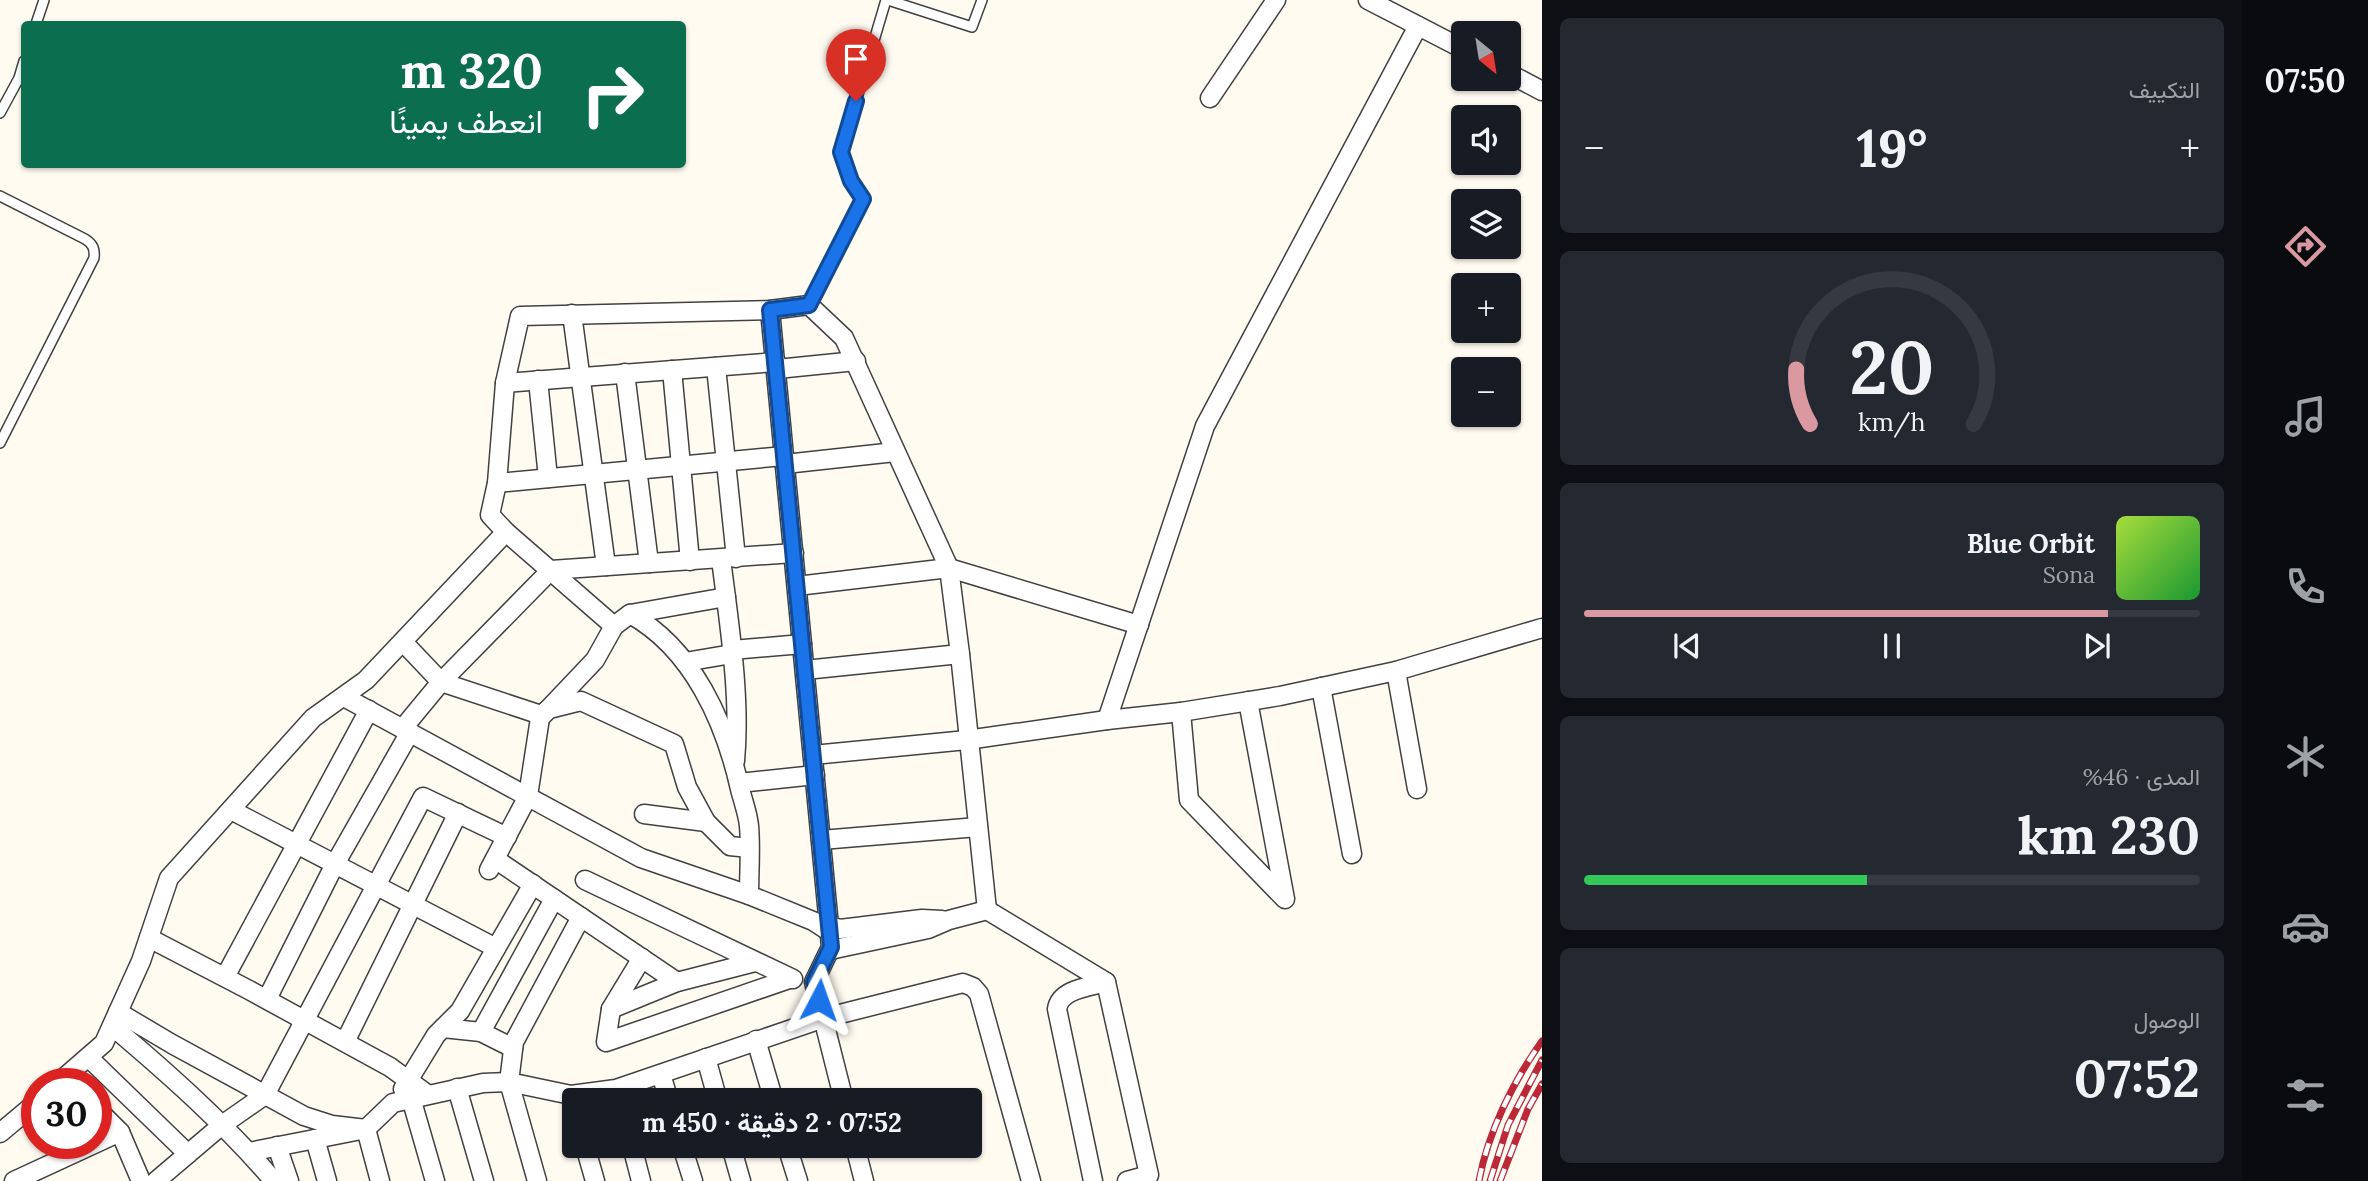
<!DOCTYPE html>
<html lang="ar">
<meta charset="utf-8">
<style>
body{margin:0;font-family:Lora,Vazirmatn,serif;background:#242831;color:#f1f3f6;direction:rtl;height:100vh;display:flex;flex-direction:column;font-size:26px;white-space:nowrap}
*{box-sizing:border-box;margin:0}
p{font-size:23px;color:#9ea1a6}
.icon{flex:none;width:38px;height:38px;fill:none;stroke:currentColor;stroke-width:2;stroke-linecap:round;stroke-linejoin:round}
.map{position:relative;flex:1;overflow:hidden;direction:ltr}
.panel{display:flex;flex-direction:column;gap:18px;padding:18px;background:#0d0f14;width:700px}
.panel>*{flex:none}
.hud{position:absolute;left:21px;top:21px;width:665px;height:147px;border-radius:7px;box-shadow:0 2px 5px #0004;direction:rtl;background:#0b6e4f;color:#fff;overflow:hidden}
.needle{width:46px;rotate:150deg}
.controls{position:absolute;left:1451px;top:21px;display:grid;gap:14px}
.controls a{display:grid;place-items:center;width:70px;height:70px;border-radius:7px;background:#171b24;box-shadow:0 2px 5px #0004;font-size:35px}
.speed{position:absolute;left:21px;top:1068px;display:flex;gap:14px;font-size:35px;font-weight:700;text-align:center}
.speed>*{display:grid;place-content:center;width:91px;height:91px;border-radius:50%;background:#171b24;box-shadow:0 2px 5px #0004;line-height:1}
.speed .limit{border:10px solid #d22;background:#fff;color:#111}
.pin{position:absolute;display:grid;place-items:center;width:60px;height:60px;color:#fff;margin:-72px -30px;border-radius:50% 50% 50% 0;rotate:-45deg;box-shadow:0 0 7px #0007}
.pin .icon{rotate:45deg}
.me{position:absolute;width:77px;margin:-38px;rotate:4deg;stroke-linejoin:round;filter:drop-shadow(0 0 5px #0008)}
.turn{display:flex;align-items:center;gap:24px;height:147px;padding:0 28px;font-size:32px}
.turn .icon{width:91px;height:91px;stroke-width:2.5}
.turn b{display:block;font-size:49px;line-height:60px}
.big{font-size:52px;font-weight:700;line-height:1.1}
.panel .widget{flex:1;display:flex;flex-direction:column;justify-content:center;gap:10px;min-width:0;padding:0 24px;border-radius:10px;background:#242831}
.panel .dial{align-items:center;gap:0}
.dial svg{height:182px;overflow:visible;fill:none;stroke:#363941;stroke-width:7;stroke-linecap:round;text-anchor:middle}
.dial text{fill:#f1f3f6;stroke:none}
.song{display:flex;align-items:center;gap:21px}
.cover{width:84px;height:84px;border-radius:10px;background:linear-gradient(135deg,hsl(80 70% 55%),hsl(130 70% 35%))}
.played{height:7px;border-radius:4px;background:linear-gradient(90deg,#da98a0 85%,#363941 85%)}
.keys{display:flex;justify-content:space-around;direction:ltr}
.heat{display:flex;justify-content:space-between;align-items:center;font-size:38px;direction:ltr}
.charge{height:10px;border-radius:5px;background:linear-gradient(90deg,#34c759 46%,#363941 0)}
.trip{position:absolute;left:562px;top:1088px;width:420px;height:70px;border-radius:7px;background:#171b24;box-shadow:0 2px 5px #0004;font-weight:700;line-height:70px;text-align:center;direction:rtl}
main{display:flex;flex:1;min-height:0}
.menu{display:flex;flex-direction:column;width:126px;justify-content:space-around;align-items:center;background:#090b0e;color:#9ea1a6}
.menu .icon{width:49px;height:49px}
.menu .selected{color:#da98a0}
.menu b{font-size:32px;color:#f1f3f6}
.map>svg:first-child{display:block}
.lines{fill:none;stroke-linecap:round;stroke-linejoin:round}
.service-casing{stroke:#414141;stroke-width:12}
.minor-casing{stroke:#414141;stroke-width:21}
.service{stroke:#fff;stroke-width:9}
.minor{stroke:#fff;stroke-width:18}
.rail-casing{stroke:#bd2838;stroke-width:7}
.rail{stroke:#fff;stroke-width:4.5;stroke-dasharray:13;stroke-linecap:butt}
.route-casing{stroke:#114b97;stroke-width:18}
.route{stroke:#1a73e8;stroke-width:12}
</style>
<main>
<nav class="menu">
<b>07:50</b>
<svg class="icon selected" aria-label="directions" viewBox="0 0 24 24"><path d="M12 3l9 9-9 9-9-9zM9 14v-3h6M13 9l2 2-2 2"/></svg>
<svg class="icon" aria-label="music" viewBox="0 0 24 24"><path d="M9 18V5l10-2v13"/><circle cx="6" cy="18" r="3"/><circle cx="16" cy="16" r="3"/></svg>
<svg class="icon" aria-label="phone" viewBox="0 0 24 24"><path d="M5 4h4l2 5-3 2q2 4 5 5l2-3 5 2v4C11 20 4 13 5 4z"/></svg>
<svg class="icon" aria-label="climate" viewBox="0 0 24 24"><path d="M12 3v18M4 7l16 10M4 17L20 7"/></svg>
<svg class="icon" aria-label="car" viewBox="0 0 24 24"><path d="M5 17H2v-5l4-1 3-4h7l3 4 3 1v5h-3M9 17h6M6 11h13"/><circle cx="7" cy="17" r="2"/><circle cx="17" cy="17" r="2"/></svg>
<svg class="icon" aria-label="filters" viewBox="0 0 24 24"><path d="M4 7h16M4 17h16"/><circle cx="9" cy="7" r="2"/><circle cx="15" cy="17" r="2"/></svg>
</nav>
<section class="panel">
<div class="widget"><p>التكييف</p>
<div class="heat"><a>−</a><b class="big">19°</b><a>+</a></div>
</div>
<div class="widget dial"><svg viewBox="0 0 100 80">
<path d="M14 69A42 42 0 1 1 86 69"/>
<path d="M14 69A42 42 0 0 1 8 45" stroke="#da98a0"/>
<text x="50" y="56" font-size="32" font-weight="700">20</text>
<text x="50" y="72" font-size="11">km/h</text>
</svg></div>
<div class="widget">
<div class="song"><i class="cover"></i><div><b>Blue Orbit</b><p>Sona</p></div></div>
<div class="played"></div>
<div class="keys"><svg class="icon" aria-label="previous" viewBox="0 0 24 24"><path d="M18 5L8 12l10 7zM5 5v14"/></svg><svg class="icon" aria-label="pause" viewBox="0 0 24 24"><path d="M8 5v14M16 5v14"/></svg><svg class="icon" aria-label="next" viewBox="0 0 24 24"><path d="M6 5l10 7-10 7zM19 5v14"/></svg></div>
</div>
<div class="widget"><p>المدى · 46%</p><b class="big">230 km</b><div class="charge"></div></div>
<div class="widget"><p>الوصول</p><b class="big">07:52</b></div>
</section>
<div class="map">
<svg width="1542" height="1181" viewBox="0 0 1542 1181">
<rect width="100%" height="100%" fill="#fffbf0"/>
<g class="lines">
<!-- service casing -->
<g class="service-casing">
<g id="service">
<polyline points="888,0 972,27 982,0"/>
<polyline points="36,24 44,0"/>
<polyline points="0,113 19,78 24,61"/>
<path d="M0 196 85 239C93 244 95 249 94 258L0 443"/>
<polyline points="809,305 863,199 851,181 841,152 886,0"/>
</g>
</g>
<!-- minor casing -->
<g class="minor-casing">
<g id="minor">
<polyline points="1368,0 1463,49"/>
<polyline points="1508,73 1542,91"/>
<polyline points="1210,98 1276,0"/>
<polyline points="770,310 831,947 814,982 844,1101"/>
<polyline points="572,314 606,566"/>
<polyline points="716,367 736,558"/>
<polyline points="777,369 856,361"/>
<polyline points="672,370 690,561"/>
<polyline points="625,373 649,563"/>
<polyline points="538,380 548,478"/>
<polyline points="505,383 776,362"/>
<polyline points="785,464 895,452"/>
<polyline points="497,483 784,456"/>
<path d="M721 559C729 623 741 697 735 761"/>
<polyline points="797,586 949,568 1139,625"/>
<polyline points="630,614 726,597"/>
<polyline points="404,643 441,682 541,715 549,709 581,701 674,744 687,787 706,822 730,846 749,848"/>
<polyline points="732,650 802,644"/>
<polyline points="685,662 732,654"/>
<polyline points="805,670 960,654"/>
<polyline points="1396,671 1417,789"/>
<polyline points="1321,687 1352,854"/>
<polyline points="344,697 641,858 749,895 813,921 830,932"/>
<polyline points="1181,712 1189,800 1285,899 1248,701"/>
<polyline points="1107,720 1205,426 1418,26"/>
<polyline points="403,728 441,682 551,570 794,553"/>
<polyline points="813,755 967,740 1107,720 1181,712 1280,696 1396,671 1542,628"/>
<polyline points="739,783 815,775"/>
<polyline points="231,810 496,948"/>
<polyline points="644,814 706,822"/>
<polyline points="821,840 978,827"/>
<polyline points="495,859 677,982"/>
<polyline points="489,870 528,796 540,718 595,660 614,626"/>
<polyline points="585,880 793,979"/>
<path d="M749 895C749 873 751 848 749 826 748 814 743 801 740 789 725 722 693 649 630 614L614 626 506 532 490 515 497 483 505 383 520 316 770 310 809 305 844 338 949 568 960 654 987 910"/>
<polyline points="829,926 840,929 922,919 942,920"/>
<polyline points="149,938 249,990 390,1067 427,1094"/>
<polyline points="830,950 928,929 949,920 987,910 1106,982 1149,1175 1127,1181"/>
<polyline points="642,958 611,1009 606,1042 789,979"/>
<polyline points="225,977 369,710"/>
<polyline points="267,999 335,864 410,732"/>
<polyline points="611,1009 677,982 755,962"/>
<polyline points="118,1012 172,1044 304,1116 332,1125 366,1129 249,1152"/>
<path d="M112 1026C169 1074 225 1124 274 1181"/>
<polyline points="443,1028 481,1032 513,1048"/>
<polyline points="481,1032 554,899"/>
<polyline points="756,1040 774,1101"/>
<polyline points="345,1042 458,813"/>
<polyline points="88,1057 188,1154"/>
<polyline points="706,1058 718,1101"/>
<polyline points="661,1074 669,1101"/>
<polyline points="58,1083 104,1043 141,961 169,878 313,718 366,680 506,532"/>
<polyline points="457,1088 484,1181"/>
<polyline points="403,1089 436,1035 460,1011 533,884"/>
<polyline points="411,1098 435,1181"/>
<polyline points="96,1108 120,1132 141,1181"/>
<polyline points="0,1133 37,1102"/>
<polyline points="315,1139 327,1181"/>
<polyline points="277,1146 289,1181"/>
<polyline points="585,1146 595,1181"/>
<polyline points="632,1146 641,1181"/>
<polyline points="682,1146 693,1181"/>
<polyline points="731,1146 741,1181"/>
<polyline points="787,1146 798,1181"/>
<polyline points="855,1146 864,1181"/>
<polyline points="14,1181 120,1132"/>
<polyline points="156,1181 222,1125 265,1095 423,797 507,837"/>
<polyline points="380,1181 366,1129 393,1103 483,1083 509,1082 571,1095 616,1089 824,1018 963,983 973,987 979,994 1031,1181"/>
<polyline points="537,1181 509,1082 514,1042 581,917"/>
<path d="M1093 1181 1057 1009C1060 989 1089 987 1106 982"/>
</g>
</g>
<!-- service -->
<use href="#service" class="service"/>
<!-- minor -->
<use href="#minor" class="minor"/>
<!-- rail casing -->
<g class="rail-casing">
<g id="rail">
<path d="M1479 1181C1488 1132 1513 1082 1542 1041"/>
<polyline points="1490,1181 1508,1125 1542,1060"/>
<polyline points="1500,1181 1528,1109 1542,1084"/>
</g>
</g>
<!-- rail -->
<use href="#rail" class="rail"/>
</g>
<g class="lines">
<!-- route casing -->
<g class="route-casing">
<polyline id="route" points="819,1000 814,982 831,947 770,310 809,305 863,199 851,181 841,152 856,101"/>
</g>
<!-- route -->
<use href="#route" class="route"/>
</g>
</svg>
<div class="controls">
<a><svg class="needle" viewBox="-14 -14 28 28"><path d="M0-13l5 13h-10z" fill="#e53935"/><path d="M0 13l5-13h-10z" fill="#9ea1a6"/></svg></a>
<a><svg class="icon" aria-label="sound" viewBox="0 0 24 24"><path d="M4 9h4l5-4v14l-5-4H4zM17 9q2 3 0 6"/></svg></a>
<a><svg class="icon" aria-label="layers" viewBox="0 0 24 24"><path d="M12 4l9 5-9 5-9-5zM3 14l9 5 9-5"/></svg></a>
<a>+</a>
<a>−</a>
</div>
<div class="speed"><div class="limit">30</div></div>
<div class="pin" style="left:856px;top:101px;background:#d93025"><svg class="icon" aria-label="arrive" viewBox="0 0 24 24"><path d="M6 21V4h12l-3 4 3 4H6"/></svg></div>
<svg class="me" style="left:819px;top:1000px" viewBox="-20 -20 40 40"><path d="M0-17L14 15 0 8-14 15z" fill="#1a73e8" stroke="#fff" stroke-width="4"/></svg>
<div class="trip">07:52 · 2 دقيقة · 450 m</div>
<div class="hud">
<div class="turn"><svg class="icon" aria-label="right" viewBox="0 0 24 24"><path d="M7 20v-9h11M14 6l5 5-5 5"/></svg><div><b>320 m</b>انعطف يمينًا</div></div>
</div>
</div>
</main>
